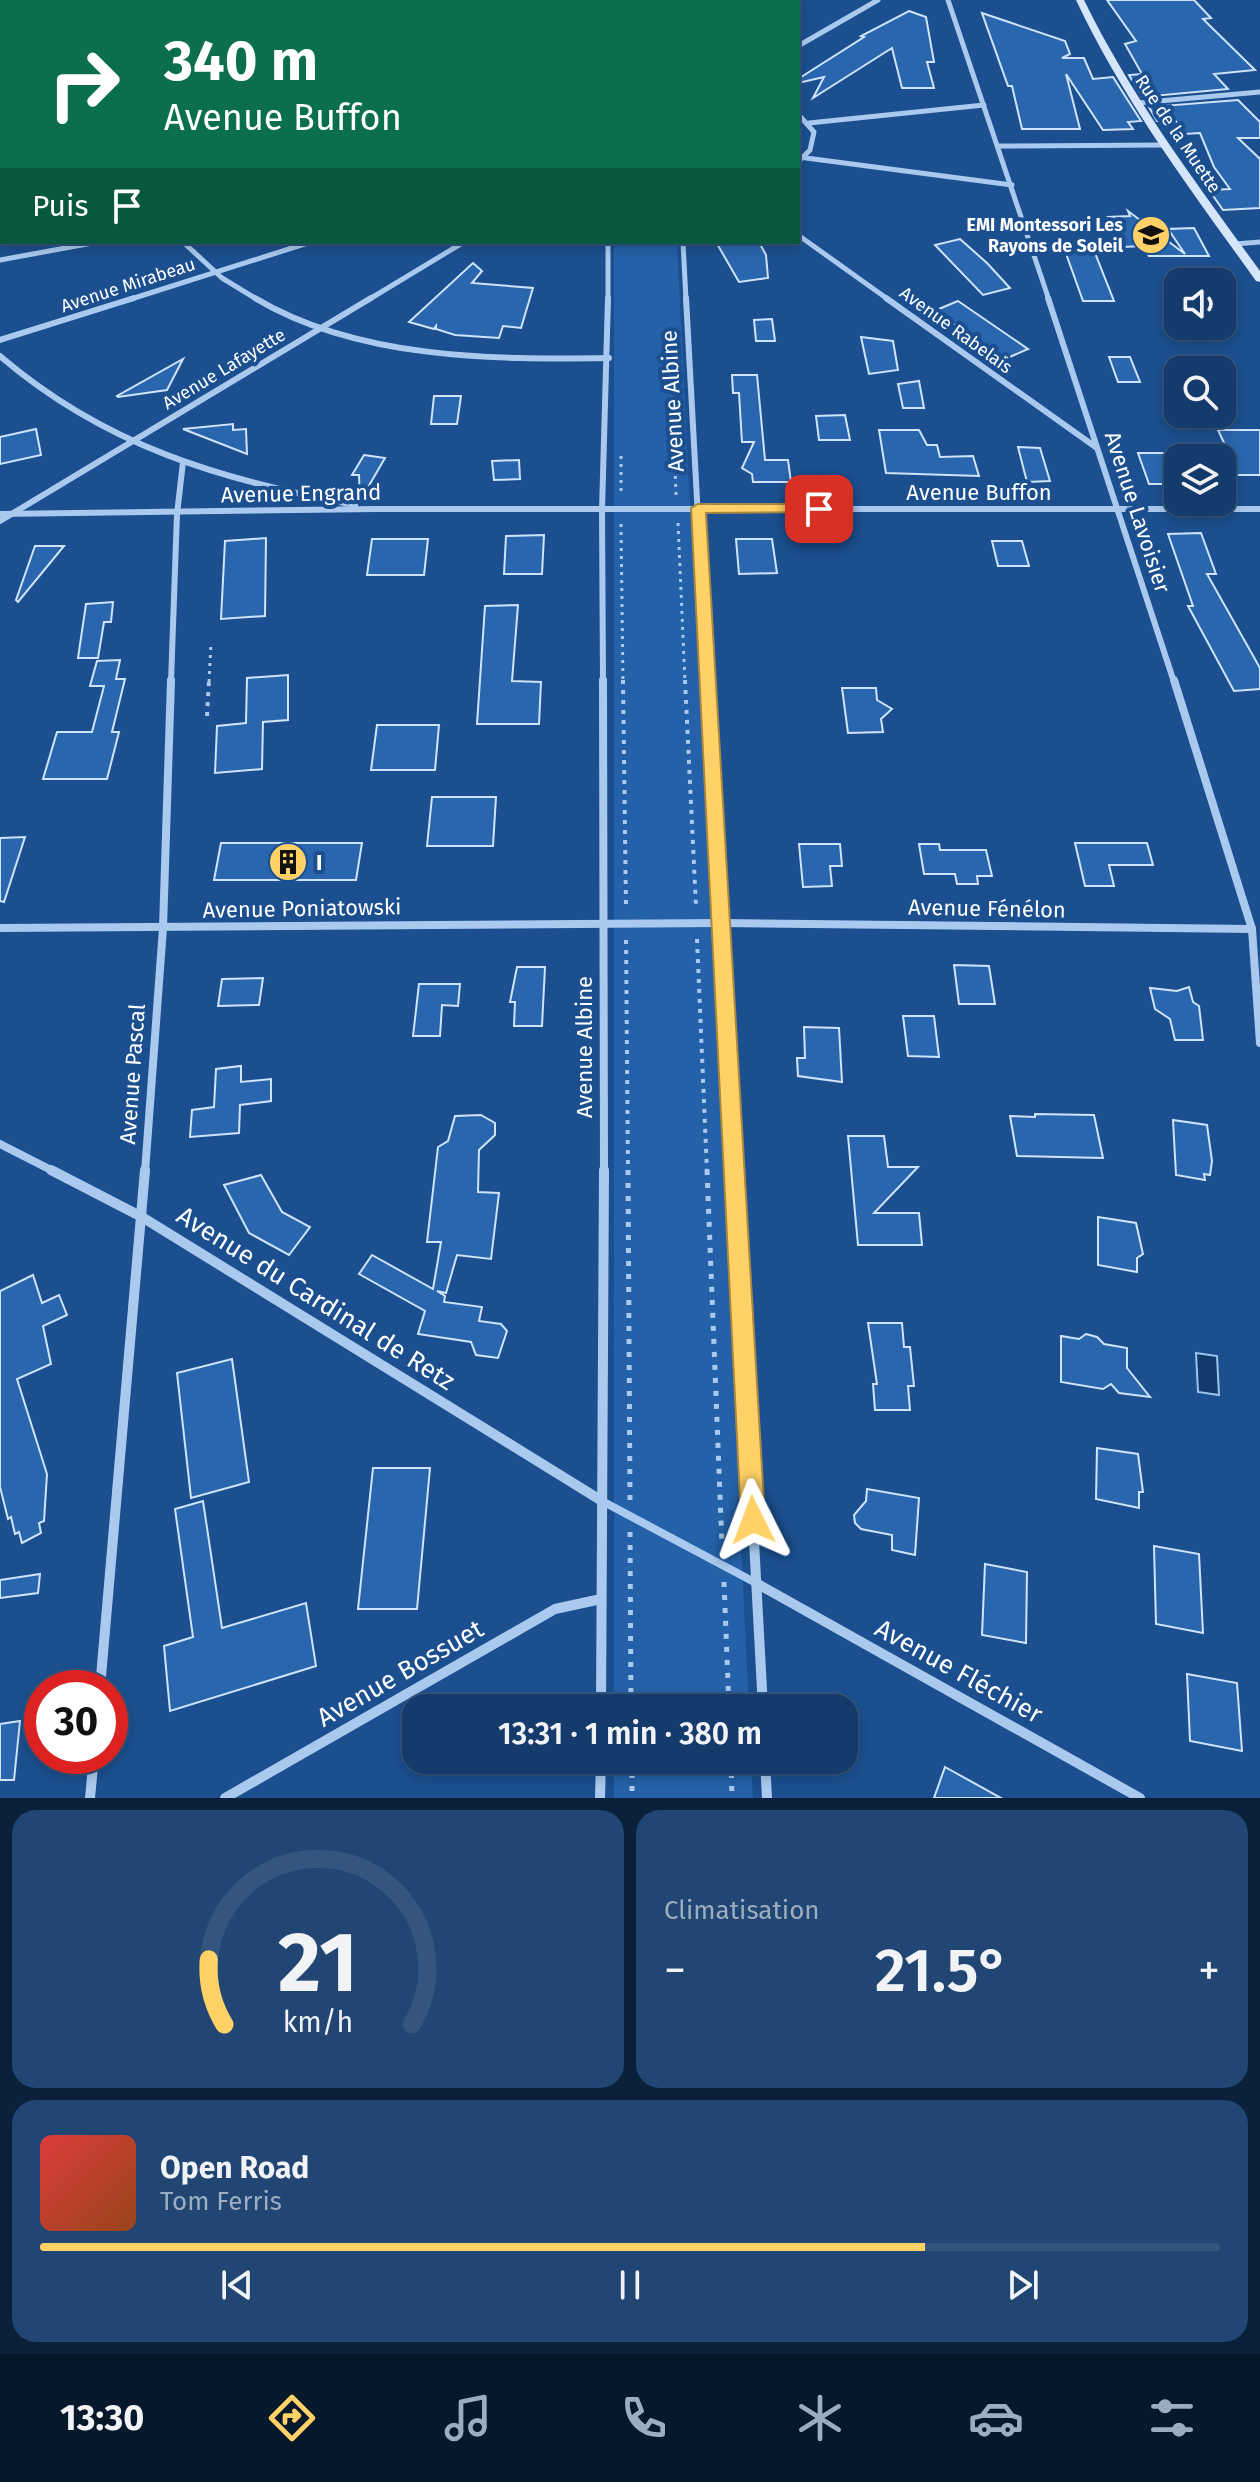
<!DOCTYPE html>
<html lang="fr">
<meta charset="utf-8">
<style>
body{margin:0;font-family:"Fira Sans",sans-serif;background:#214673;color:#f1f3f6;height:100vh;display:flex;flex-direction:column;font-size:30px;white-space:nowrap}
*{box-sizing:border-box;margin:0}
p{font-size:26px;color:#9dadc1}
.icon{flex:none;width:44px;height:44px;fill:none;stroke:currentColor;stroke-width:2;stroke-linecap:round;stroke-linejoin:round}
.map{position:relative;height:1798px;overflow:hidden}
.panel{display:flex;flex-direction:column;gap:12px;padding:12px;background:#0b203b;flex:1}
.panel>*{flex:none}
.guide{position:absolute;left:0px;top:0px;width:800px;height:244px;box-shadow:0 4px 12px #0003,0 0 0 2px #33557e;background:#0b6e4f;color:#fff;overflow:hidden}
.tools{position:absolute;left:1164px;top:268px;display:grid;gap:16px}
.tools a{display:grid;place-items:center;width:72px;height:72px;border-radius:16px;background:#143b6b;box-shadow:0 4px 12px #0003,0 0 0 2px #33557e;font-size:40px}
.speed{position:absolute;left:24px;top:1670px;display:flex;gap:16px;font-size:40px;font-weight:700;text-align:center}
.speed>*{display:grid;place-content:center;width:104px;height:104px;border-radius:50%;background:#143b6b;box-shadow:0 4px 12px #0003,0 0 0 2px #33557e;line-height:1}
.speed .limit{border:12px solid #d22;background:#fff;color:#111}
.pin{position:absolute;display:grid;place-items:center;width:68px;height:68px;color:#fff;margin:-34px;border-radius:16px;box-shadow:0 4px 12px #0006}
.me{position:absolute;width:88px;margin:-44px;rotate:357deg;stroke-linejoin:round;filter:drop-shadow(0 0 6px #0008)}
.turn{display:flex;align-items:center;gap:28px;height:168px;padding:0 32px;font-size:36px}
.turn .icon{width:104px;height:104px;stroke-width:2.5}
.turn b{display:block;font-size:56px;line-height:68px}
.then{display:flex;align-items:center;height:76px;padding:0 32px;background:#0003;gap:16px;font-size:30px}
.big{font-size:60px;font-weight:600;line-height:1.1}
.panel .widget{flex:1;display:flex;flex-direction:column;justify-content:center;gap:12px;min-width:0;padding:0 28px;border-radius:24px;background:#214673}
.panel .dial{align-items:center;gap:0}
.dial svg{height:208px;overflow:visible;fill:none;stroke:#33557e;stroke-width:7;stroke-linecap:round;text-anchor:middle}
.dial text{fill:#f1f3f6;stroke:none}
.song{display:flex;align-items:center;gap:24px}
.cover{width:96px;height:96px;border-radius:12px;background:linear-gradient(135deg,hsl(0 70% 55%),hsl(20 70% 35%))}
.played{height:8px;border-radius:4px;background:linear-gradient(90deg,#ffd166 75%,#33557e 75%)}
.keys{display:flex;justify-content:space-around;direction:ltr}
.heat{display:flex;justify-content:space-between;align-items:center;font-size:44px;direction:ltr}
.panel .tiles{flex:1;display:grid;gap:12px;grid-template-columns:1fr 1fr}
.widget:last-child{grid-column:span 2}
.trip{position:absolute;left:402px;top:1694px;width:456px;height:80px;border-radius:24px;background:#143b6b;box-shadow:0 4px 12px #0003,0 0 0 2px #33557e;font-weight:600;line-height:80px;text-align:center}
.dock{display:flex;height:128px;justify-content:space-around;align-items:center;background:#08182b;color:#9dadc1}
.dock .icon{width:56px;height:56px}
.dock .current{color:#ffd166}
.dock b{font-size:36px;color:#f1f3f6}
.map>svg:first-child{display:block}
.green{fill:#2461a8}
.water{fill:#123a6d;stroke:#9cc4f0;stroke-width:2}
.building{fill:#2a66ad;stroke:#cfe3fa;stroke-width:2}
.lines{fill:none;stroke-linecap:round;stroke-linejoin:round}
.path-far2{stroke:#a9c9ee;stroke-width:3;stroke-dasharray:3 5;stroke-linecap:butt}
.path-far1{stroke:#a9c9ee;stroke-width:4;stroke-dasharray:4 6;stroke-linecap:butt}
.path{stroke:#a9c9ee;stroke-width:5;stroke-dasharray:5 8;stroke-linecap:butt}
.lane{stroke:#a9c9ee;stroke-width:8}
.street-far3{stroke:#a9c9ee;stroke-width:5}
.street-far2{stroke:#a9c9ee;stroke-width:6}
.street-far1{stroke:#a9c9ee;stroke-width:8}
.street{stroke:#a9c9ee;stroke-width:10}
.secondary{fill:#d6e6fa;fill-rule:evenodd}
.route{fill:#ffd166;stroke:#a68842;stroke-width:2}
.labels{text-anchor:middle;stroke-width:8;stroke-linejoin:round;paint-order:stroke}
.far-street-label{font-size:18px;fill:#fff;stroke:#1b4f8f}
.far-poi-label{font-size:18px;font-weight:bold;fill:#fff;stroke:#1b4f8f;text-anchor:end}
.street-label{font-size:22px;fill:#fff;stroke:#1b4f8f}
.poi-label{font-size:22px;font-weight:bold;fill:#fff;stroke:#1b4f8f;text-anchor:start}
.near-street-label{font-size:26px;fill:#fff;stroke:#1b4f8f}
</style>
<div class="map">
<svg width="1260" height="1798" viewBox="0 0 1260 1798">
<rect width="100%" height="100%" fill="#1b4f8f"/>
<!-- green -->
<g class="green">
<polygon points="614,242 677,242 749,1708 614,1708"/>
<polygon points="614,1760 751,1760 753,1798 614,1798"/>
</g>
<!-- water -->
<polygon class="water" points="1196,1353 1217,1356 1219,1395 1198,1392"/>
<!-- building -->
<g class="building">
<polygon points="1107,0 1194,0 1211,18 1203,19 1255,70 1214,74 1228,89 1142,97 1129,75 1142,74 1125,44 1136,41"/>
<polygon points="909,11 926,17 934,62 927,62 934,88 902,88 892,48 813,98 824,77 798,83 798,79 864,37 861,36"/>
<polygon points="982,13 1065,41 1070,54 1062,58 1084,58 1093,79 1113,77 1141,121 1128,122 1133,129 1103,130 1066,74 1080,129 1022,129 1012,86 1008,86"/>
<polygon points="1238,100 1260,122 1260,138 1238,138 1260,159 1260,208 1223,210 1209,190 1230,189 1214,167 1200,133 1184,134 1175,120 1157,121 1149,107"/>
<polygon points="1128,211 1185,254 1168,229 1194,228 1209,256 1149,256 1144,246 1122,247 1108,217 1130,216"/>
<polygon points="960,239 987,263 1010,288 983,295 935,245"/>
<polygon points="716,242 759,242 766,255 768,278 739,282"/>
<polygon points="1064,248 1093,248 1114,301 1083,301"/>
<polygon points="473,263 482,271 472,283 533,288 521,328 503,326 499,338 455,335 436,329 436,326 434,329 409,322"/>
<polygon points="958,301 1028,349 1005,359 934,311"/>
<polygon points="772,319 775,341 756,341 754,320"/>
<polygon points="861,337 893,341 898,370 869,374"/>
<polygon points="1109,357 1130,357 1140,382 1118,382"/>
<polygon points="183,359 167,390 118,397 117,396"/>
<polygon points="732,375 757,375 765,460 788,460 791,482 753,482 752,474 742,468 754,442 742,442 739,393 733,393"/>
<polygon points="919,381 924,408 903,408 898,384"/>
<polygon points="434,396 461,396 457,424 431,424"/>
<polygon points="845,415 850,440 819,440 816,416"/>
<polygon points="233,424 233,430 246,429 247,454 183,429"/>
<polygon points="36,429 41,455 0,464 0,437"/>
<polygon points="879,430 919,430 927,445 937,445 940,457 973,456 979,476 886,473"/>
<polygon points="1218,430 1260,430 1260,475 1229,475 1222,471 1218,447 1226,447"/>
<polygon points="1018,447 1040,448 1050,481 1027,482"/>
<polygon points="1138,453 1164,453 1175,484 1149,484"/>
<polygon points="364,455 385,458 360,501 359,475 352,475"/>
<polygon points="519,460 520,479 494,480 492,461"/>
<polygon points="1201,533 1216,574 1207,574 1260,668 1260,689 1234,691 1188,606 1193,606 1168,534"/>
<polygon points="544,535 542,574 504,574 506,536"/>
<polygon points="266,538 265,616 221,619 225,541"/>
<polygon points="372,539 428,539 424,575 367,575"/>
<polygon points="736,539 772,539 777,573 739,574"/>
<polygon points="992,541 1022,541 1029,566 998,566"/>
<polygon points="35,546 64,546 18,602 16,600"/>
<polygon points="113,602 111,622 104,622 98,658 78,658 86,604"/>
<polygon points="518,605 512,681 541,682 539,724 477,724 485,606"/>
<polygon points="120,660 116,679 125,679 112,732 119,732 107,779 43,779 57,732 92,732 104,686 90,686 97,661"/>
<polygon points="288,675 288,720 263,722 262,769 215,773 217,726 246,723 247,678"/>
<polygon points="842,688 876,688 877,700 892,709 881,719 883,732 848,733"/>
<polygon points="377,725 439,725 435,770 371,770"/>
<polygon points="432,797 496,797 493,846 427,846"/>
<polygon points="25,837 4,902 0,901 0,838"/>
<polygon points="221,843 362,843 356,880 214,880"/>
<polygon points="1075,843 1147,843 1153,865 1109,865 1114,886 1085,886"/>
<polygon points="799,844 840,844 842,866 830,866 832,886 803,887"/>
<polygon points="919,844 939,844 940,850 986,850 992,876 977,876 978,884 957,884 955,874 924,874"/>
<polygon points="954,965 989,966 995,1004 959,1004"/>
<polygon points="517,967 545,967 542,1026 514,1026 515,1002 510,1002"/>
<polygon points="263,978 259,1005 218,1006 222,979"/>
<polygon points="419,984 460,984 458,1006 442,1005 440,1036 413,1036"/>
<polygon points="1189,987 1193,1002 1199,1006 1203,1040 1175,1040 1170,1019 1155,1009 1150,988 1177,991"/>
<polygon points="903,1016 934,1016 939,1057 908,1056"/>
<polygon points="804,1027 839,1028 842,1082 798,1076 797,1058 805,1058"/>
<polygon points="241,1066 241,1082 271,1079 271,1101 240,1105 239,1133 190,1137 192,1110 214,1107 216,1069"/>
<polygon points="1035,1114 1094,1115 1103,1158 1017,1156 1010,1116 1035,1117"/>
<polygon points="481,1115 495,1123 495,1135 479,1150 478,1192 499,1193 491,1259 457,1255 446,1293 437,1291 445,1296 444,1302 482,1307 479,1321 501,1324 507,1331 498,1358 476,1355 471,1342 418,1334 425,1311 359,1274 372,1255 433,1289 441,1242 427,1242 438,1147 448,1141 455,1116"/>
<polygon points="1173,1120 1207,1125 1212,1161 1210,1175 1204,1174 1205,1180 1176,1175"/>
<polygon points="848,1136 884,1136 888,1167 918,1167 874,1213 919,1213 922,1245 858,1245"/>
<polygon points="261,1175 282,1212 310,1227 289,1255 249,1233 224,1185"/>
<polygon points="1098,1217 1136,1223 1143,1254 1137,1258 1137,1272 1098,1265"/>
<polygon points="33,1275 42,1303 59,1295 67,1315 43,1326 51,1364 17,1379 47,1474 44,1521 39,1523 41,1533 22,1543 19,1532 15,1534 11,1517 8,1519 0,1487 0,1291"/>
<polygon points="868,1323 902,1323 904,1347 910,1347 914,1386 908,1386 910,1410 875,1410 873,1384 877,1384"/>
<polygon points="1086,1334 1097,1337 1104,1344 1127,1348 1127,1368 1150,1397 1119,1393 1111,1384 1103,1389 1061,1382 1061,1336 1079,1339"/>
<polygon points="232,1359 249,1482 191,1498 177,1373"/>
<polygon points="1097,1448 1138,1454 1143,1492 1139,1492 1139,1508 1096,1499"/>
<polygon points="373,1468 430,1468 417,1609 358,1609"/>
<polygon points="867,1489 919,1498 915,1555 892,1550 892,1535 861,1529 855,1523 854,1515 866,1501"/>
<polygon points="203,1501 222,1628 306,1603 316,1666 170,1711 164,1646 193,1637 175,1509"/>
<polygon points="1154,1546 1199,1554 1203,1633 1156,1624"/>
<polygon points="985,1564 1027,1572 1026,1643 982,1635"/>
<polygon points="40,1574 38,1593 0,1598 0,1580"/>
<polygon points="1187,1674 1237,1683 1242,1751 1190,1741"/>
<polygon points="20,1721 14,1780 0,1780 0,1724"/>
<polygon points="945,1767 1001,1798 934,1798"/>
</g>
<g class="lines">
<!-- path-far2 -->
<g class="path-far2">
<polyline points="671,348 676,495"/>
<polyline points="621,456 621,496"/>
<polyline points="678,523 685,682"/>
<polyline points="621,524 623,682"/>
<polyline points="209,682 211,643"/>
</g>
<!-- path-far1 -->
<g class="path-far1">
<polyline points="623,680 626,908"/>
<polyline points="685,680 696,906"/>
<polyline points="207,716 209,680"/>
<polyline points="697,939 707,1172"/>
<polyline points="626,940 628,1172"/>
</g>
<!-- path -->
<g class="path">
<polyline points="628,1170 630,1500"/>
<polyline points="707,1170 722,1546"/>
<polyline points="630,1532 631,1708"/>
<polyline points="724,1582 729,1708"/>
<polyline points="632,1760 632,1798"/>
<polyline points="731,1760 732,1798"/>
</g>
<!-- lane -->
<polyline class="lane" points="602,1501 756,1583"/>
<!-- street-far3 -->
<g class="street-far3">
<polyline points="68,0 76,2"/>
<polyline points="264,0 269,2"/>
<polyline points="420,0 423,2"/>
<polyline points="948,0 1049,300"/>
<polyline points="106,2 111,0"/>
<polyline points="357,2 364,0"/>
<polyline points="0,42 2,39"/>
<polyline points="798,46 878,0"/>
<polyline points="1137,103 1260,92"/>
<polyline points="798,114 814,132 810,150 798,162"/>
<polyline points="809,123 984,105"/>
<polyline points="999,146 1164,145"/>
<polyline points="806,158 1012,185"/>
<polyline points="798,235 889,300"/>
<polyline points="183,242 222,278 258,300"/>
<polyline points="608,242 608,300"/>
<polyline points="683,242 686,300"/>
<polyline points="1235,244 1260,242"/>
<polyline points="0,260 98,242"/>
<polyline points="128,300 311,242"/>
<polyline points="368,300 464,242"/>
</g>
<!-- street-far2 -->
<g class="street-far2">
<path d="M255 298C357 359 493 360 609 358"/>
<polyline points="686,298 707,682"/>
<polyline points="886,298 1097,448"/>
<polyline points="1048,298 1174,682"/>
<polyline points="0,340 134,298"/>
<path d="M0 356C105 446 221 480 355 505"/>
<polyline points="0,514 376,509 1260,509"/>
<polyline points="0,521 371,298"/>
<polyline points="171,682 177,514 183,462"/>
<polyline points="603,682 602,510 608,298"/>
</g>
<!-- street-far1 -->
<g class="street-far1">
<polyline points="603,680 604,1172"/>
<polyline points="707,680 734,1172"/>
<polyline points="1174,680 1252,929 1260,1043"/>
<polyline points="0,928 722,923 1252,929"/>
<polyline points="0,1144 55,1172"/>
<polyline points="145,1172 163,928 171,680"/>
</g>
<!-- street -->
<g class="street">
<polyline points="51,1170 142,1217 602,1501"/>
<polyline points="734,1170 763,1708"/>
<polyline points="756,1583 1140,1798"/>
<polyline points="100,1688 145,1170"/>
<polyline points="601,1708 604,1170"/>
<polyline points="765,1760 767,1798"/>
<polyline points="90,1798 94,1756"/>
<polyline points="225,1798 555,1609 601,1599"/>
<polyline points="600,1798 601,1760"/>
</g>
<!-- secondary -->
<path class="secondary" d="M1076 0H1084C1132 98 1196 183 1260 271V282L1256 281C1191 190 1124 102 1076 0Z"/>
</g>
<!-- route -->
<polygon class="route" points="819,504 826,509 824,512 706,513 765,1520 761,1528 753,1532 744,1528 741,1520 691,508 698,504"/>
<!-- icons -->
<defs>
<g id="school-disc" transform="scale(2)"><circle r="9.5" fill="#ffd166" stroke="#1b4f8f"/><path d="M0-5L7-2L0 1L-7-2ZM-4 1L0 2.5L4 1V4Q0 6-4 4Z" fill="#111"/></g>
<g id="building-disc" transform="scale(2)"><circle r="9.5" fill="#ffd166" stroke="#1b4f8f"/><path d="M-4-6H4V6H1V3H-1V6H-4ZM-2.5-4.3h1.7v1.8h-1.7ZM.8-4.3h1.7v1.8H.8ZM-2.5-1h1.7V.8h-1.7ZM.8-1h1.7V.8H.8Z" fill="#111"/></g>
</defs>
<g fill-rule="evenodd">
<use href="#school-disc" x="1151" y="235"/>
<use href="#building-disc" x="288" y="862"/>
</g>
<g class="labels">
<!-- far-street labels -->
<g class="far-street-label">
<text transform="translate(1178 134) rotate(56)" y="6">Rue de la Muette</text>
<text transform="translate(128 285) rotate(-18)" y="6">Avenue Mirabeau</text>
<text transform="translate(956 330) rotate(36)" y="6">Avenue Rabelais</text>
<text transform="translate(224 369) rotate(-31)" y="6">Avenue Lafayette</text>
</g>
<!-- far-poi labels -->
<g class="far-poi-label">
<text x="1123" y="231">EMI Montessori Les<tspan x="1123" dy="21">Rayons de Soleil</tspan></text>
</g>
<!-- street labels -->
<g class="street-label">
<text transform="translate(672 401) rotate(-93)" y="8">Avenue Albine</text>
<text x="979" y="500">Avenue Buffon</text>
<text transform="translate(301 493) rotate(-1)" y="8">Avenue Engrand</text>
<text transform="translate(1138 512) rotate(72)" y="8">Avenue Lavoisier</text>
<text transform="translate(302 908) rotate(-1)" y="8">Avenue Poniatowski</text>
<text transform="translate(987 908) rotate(1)" y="8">Avenue Fénélon</text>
<text transform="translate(584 1047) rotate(-90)" y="8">Avenue Albine</text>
<text transform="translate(132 1074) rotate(-86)" y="8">Avenue Pascal</text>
</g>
<!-- poi labels -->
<g class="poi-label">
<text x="316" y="870">I</text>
</g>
<!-- near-street labels -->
<g class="near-street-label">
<text transform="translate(316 1298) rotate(32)" y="9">Avenue du Cardinal de Retz</text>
<text transform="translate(959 1671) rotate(29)" y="9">Avenue Fléchier</text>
<text transform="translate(400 1673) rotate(-30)" y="9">Avenue Bossuet</text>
</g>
</g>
</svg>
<div class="tools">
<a><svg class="icon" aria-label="sound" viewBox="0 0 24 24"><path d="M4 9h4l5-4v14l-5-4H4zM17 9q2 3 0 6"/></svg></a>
<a><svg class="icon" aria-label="search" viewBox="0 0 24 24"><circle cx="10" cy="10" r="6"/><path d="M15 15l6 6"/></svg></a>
<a><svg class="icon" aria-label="layers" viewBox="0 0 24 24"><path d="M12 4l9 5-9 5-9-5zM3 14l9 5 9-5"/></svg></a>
</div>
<div class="speed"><div class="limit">30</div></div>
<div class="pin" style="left:819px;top:509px;background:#d93025"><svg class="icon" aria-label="arrive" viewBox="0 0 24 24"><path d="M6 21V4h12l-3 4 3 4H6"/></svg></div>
<svg class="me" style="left:753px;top:1520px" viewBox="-20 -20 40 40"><path d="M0-17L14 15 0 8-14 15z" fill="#ffd166" stroke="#fff" stroke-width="4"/></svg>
<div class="trip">13:31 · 1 min · 380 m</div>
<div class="guide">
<div class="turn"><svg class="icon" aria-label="right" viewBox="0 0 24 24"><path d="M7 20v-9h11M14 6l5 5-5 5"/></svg><div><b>340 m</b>Avenue Buffon</div></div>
<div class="then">Puis<svg class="icon" aria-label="arrive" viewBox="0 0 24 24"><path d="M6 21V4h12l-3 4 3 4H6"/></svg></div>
</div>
</div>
<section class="panel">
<div class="tiles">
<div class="widget dial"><svg viewBox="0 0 100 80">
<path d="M14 69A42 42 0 1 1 86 69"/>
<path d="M14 69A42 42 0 0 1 8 44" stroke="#ffd166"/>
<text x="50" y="56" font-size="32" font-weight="700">21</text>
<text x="50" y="72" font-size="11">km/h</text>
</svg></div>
<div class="widget"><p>Climatisation</p>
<div class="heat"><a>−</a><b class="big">21.5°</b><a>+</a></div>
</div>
<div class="widget">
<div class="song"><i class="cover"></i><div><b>Open Road</b><p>Tom Ferris</p></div></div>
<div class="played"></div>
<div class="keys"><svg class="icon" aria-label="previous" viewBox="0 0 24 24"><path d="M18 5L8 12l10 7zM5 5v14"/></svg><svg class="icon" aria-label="pause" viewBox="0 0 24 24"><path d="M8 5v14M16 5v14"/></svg><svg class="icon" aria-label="next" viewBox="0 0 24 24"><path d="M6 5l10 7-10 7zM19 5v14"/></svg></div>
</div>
</div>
</section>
<nav class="dock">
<b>13:30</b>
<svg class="icon current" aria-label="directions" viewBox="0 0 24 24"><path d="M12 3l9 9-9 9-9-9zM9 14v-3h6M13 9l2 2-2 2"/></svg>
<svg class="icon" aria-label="music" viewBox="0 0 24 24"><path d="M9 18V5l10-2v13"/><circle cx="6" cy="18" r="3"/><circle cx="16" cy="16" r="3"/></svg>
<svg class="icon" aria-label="phone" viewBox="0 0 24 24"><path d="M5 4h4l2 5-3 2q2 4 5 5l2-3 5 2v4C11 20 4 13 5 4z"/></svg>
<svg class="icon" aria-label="climate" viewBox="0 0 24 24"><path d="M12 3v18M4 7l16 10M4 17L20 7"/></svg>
<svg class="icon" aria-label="car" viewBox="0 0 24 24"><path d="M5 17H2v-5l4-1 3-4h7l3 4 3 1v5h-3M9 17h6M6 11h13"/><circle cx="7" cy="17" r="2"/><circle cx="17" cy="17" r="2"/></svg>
<svg class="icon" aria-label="filters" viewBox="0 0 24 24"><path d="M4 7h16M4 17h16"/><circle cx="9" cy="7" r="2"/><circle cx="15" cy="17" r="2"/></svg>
</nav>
